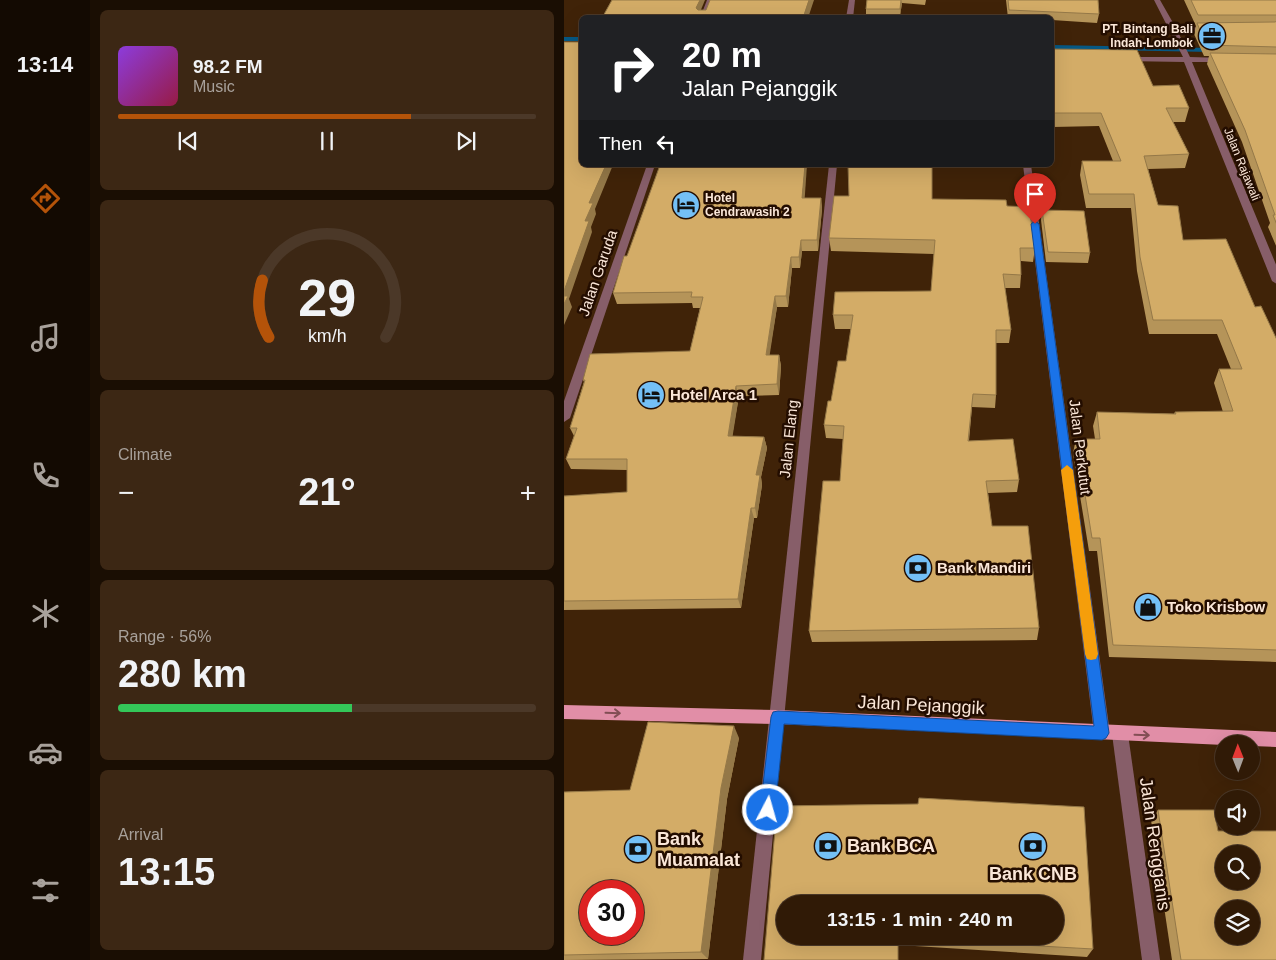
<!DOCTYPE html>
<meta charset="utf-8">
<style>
body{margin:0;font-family:Arial,sans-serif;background:#3c2714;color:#f1f3f6;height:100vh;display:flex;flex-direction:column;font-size:19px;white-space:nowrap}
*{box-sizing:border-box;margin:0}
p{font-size:16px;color:#a8a19b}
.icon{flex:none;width:28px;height:28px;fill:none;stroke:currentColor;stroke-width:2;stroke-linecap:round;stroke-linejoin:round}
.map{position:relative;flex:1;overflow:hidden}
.details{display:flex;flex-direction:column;gap:10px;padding:10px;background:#1a0e03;width:474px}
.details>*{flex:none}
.banner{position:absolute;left:15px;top:15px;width:475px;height:152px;border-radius:8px;box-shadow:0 5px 20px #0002,0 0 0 1px #4b3828;background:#202124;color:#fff;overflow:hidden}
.needle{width:32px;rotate:359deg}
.buttons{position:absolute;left:651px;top:735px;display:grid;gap:10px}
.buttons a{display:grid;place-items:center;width:45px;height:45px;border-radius:50%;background:#301a06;box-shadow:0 5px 20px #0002,0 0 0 1px #4b3828;font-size:25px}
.speed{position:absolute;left:15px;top:880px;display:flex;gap:10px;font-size:25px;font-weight:700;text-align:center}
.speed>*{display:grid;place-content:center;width:65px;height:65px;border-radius:50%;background:#301a06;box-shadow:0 5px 20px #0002,0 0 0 1px #4b3828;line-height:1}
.speed .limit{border:8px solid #d22;background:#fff;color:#111}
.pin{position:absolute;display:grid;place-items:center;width:42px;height:42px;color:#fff;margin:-51px -21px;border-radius:50% 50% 50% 0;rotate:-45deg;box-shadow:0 0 5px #0007}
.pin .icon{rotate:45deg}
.me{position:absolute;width:55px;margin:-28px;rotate:6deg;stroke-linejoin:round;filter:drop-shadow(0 0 4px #0008)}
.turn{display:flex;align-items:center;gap:18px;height:105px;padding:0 20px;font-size:22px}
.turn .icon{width:65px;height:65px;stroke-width:2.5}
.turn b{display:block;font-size:35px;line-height:42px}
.then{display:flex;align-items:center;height:48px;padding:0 20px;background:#0003;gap:10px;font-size:19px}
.big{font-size:38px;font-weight:700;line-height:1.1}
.details .card{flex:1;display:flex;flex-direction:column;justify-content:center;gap:8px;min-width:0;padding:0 18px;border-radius:8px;background:#3c2714}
.details .dial{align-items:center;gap:0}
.dial svg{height:130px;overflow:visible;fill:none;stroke:#4b3828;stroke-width:7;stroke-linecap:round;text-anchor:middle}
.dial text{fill:#f1f3f6;stroke:none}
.song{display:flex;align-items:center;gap:15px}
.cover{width:60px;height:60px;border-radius:8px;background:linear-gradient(135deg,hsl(270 70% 55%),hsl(340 70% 35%))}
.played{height:5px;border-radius:2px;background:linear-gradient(90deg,#b45309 70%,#4b3828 70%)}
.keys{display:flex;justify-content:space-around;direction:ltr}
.heat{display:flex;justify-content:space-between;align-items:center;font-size:28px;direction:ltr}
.charge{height:8px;border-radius:4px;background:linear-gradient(90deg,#34c759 56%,#4b3828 0)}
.trip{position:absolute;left:212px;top:895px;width:288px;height:50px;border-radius:25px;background:#301a06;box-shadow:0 5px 20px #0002,0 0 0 1px #4b3828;font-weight:700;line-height:50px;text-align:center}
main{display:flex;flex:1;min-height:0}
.dock{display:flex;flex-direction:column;width:90px;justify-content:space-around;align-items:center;background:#130a02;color:#a8a19b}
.dock .icon{width:35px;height:35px}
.dock .current{color:#b45309}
.dock b{font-size:22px;color:#f1f3f6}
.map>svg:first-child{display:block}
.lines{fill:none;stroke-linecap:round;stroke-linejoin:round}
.stream{fill:#065883;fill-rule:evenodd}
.minor{fill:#875e69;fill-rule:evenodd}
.major{fill:#e18ea7;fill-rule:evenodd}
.wall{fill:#b59459}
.shaded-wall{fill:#947848}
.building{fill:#d3ac67;stroke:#947848;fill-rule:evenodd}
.oneway{stroke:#824e54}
.route{fill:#1a73e8;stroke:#114b97}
.slow{fill:#f59e0b}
.labels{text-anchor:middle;stroke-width:5;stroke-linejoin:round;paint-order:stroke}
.far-poi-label{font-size:12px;font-weight:bold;fill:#fbe7d8;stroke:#230d00;text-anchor:end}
.far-street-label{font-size:12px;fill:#fbe7d8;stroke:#230d00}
.street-label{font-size:15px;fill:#fbe7d8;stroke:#230d00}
.poi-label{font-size:15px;font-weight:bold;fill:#fbe7d8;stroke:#230d00;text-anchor:start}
.near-street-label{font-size:18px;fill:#fbe7d8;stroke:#230d00}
.near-poi-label{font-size:18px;font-weight:bold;fill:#fbe7d8;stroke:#230d00;text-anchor:start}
</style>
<main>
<nav class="dock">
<b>13:14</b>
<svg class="icon current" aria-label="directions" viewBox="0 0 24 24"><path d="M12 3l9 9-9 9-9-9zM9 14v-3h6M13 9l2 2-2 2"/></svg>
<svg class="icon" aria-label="music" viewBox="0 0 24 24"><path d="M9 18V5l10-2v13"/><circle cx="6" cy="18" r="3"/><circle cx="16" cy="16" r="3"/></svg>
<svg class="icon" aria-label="phone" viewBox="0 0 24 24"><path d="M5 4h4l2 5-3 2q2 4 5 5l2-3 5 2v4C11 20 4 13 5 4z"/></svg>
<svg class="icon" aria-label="climate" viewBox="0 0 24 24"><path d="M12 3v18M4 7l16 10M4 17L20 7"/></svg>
<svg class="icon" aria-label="car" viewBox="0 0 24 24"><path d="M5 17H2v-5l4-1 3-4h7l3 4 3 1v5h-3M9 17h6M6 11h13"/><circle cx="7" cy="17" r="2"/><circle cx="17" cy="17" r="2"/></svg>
<svg class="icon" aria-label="filters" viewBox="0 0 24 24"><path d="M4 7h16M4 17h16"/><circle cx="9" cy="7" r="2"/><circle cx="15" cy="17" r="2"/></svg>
</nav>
<section class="details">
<div class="card">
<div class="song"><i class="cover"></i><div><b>98.2 FM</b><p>Music</p></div></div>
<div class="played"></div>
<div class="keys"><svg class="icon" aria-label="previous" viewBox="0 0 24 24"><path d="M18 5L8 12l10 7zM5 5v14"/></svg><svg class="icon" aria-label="pause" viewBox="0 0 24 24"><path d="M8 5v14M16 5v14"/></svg><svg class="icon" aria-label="next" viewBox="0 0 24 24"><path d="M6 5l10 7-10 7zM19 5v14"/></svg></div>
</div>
<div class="card dial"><svg viewBox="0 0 100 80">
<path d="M14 69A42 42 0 1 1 86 69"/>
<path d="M14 69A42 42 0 0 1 10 34" stroke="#b45309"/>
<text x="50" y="56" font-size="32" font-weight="700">29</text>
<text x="50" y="72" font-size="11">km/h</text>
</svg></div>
<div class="card"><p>Climate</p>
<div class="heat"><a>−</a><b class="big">21°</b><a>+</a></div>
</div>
<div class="card"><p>Range · 56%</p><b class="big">280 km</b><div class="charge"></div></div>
<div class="card"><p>Arrival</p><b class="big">13:15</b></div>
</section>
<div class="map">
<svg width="713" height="960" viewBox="0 0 713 960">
<rect width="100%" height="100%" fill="#402308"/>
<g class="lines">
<!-- stream -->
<g class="stream">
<rect x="0" y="37" width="18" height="4"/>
<polygon points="488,45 647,48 650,50 647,52 488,49"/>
</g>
<!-- minor -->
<g class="minor">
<polygon points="143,0 149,0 143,18 136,18"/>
<polygon points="285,0 291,0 289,18 282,18"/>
<polygon points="590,0 596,0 612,28 646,27 650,29 646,31 614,32 626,57 660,58 664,60 660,62 628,62 713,267 713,284 708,281 620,62 560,61 556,59 560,57 619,57"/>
<polygon points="83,165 91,165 6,418 0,422 0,401"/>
<polygon points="265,165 273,165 197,960 179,960"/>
<polygon points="459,165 467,165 546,733 543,738 538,740 533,738 530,733"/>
<polygon points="556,727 561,729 564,734 596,960 578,960 548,734 551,729"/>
</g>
<!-- major -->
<polygon class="major" points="0,705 214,710 713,732 713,747 688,746 688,744 660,745 214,724 0,719"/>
</g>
<!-- wall -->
<g class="wall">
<polygon points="303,0 362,0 361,5 338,3 336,16 302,16 302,9"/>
<polygon points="442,0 534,0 535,14 533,23 488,20 488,18 444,18"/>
<polygon points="620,0 713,0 713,248 704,227 706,223 678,142 643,64 645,56 640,56 630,34 632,26"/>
<polygon points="488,49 589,86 625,108 621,122 609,122 625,154 621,168 584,169 594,205 619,240 691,307 713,340 713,662 545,657 533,551 525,551 509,453 512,439 531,439 529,426 533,412 610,414 611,412 659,412 650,383 655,369 667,369 653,334 585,334 573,271 567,208 522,208 516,175 518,161 549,161 535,126 489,127 488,141"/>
<polygon points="241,198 257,198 258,209 254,251 238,251 236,268 228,268 224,307 213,307 205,355 215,355 217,366 215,395 175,396 168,436 200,437 203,448 197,477 198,485 193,518 190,518 177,608 0,610 0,496 63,492 63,470 7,469 2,459 10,436 6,428 20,382 19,380 126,351 136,308 129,308 128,303 53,304 49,293 63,256"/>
<polygon points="368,199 443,206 471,248 469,262 457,261 457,275 456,288 441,288 447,330 445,343 432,343 432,395 431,408 408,407 405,441 455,480 453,492 424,493 428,526 475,628 473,640 248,642 245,631 276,481 279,439 262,438 260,425 267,401 282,361 287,329 271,329 269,315 367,291 370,254 267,251 265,238"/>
<polygon points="478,210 526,253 524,263 482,262 477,220"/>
<polygon points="175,738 163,799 144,959 0,960 0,792 66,790"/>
<polygon points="213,806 529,949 523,957 335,945"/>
<polygon points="594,810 654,831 713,960 608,960 587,820"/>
</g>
<!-- shaded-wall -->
<g class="shaded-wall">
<polygon points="136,0 141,0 134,17 132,8"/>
<polygon points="245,0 250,0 244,18 239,18"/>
<polygon points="337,0 338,3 336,16 336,9"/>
<polygon points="42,165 49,165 31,209 32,214 27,227 28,232 5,299 8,307 0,325 0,291 21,221 25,203"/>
<polygon points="241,165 243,165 240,208 238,198"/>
<polygon points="257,198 258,209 254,251 253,240"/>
<polygon points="237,240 238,251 236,268 235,257"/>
<polygon points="227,257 228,268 224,307 222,296"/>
<polygon points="211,296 213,307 204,366 202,355"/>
<polygon points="215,355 217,366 215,395 213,384"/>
<polygon points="172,386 175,396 167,446 164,436"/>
<polygon points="200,437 203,448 197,477 198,485 193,518 191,508 192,475"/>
<polygon points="187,508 190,518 177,608 174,599"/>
<polygon points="170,726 175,738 163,799 144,959 137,952 157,788"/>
</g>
<!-- building -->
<g class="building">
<polygon points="48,0 136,0 132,8 134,10 142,10 146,0 245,0 239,18 38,18"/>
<polygon points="303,0 337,0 336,9 302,9"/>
<polygon points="444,0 534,0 535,14 445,10"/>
<polygon points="627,0 713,0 713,15 634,15"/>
<polygon points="713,21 713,47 642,45 633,23 711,22"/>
<polygon points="0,42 18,42 18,165 42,165 25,203 29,203 21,221 25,221 0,291"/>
<polygon points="488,49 573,50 589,86 615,85 625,108 602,108 625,154 580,156 594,205 614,206 619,240 662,239 691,307 697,306 713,340 713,650 549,645 536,538 528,538 512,439 536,439 533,412 612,414 611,412 669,411 655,369 678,369 658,320 589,320 576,257 570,194 525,194 518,161 557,161 537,113 488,113"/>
<polygon points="646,53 713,54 713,225 709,215 711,215 681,130"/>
<polygon points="488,117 489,128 488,128"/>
<polygon points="96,165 241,165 238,198 257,198 253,240 237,240 235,257 227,257 222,296 211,296 202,355 215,355 213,384 172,386 164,436 200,437 192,475 196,475 191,508 187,508 174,599 0,601 0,496 63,492 63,459 2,459 13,428 6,428 21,380 19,380 26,354 126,351 139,297 127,297 128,292 49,293 60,256 63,256"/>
<polygon points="284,165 368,165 368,199 442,200 443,206 465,207 471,248 456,248 457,275 439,274 447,330 432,330 432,395 409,394 404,441 449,439 455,480 422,481 428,526 464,526 475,628 245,631 259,481 276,481 280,426 260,425 264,401 267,401 274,361 282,361 289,315 269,315 271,292 367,291 371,240 265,238 270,196 285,196"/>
<polygon points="478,210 520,211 526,253 484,252"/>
<polygon points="0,296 4,296 0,304"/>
<path d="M84 722 170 726 157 788 137 952 0 955V792L66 790ZM26 891H69V934H26Z"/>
<path d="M355 798 520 807 529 949 334 938V960H200L213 806 354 804ZM221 904H491V936H221Z"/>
<path d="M594 810H650L654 831H713V960H617ZM660 854H688V881H660ZM660 909H688V936H660Z"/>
</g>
<!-- one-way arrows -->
<defs><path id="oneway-shaft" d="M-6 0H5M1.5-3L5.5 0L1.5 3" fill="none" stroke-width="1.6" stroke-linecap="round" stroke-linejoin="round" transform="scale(1.25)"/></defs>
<g class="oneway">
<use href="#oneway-shaft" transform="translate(49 713) rotate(2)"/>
<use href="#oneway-shaft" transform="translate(578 735) rotate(2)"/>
</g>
<!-- route -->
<polygon class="route" points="471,221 475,224 545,733 542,738 538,740 220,724 211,810 209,816 204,818 199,816 196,810 207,717 209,712 214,711 530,726 467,224"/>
<!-- slow -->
<polygon class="slow" points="503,465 509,470 534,654 532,659 527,660 523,659 521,654 497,470"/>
<!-- icons -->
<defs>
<g id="office-disc" transform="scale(1.4375)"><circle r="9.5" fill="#74c0f6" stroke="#230d00"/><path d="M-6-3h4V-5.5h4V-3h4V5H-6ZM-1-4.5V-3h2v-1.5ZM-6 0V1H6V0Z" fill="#111"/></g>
<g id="hotel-disc" transform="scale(1.4375)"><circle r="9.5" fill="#74c0f6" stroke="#230d00"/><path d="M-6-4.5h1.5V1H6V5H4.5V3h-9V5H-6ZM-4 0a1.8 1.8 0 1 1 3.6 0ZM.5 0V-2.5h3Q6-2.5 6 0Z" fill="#111"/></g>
<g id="bank-disc" transform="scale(1.4375)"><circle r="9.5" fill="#74c0f6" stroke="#230d00"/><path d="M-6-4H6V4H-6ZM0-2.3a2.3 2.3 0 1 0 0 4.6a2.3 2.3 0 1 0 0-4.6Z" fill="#111"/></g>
<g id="shop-disc" transform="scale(1.4375)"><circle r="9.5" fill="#74c0f6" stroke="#230d00"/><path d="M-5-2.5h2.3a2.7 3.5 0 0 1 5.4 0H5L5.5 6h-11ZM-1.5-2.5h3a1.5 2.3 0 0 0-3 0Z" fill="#111"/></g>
</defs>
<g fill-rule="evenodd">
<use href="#office-disc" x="648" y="36"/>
<use href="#hotel-disc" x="122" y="205"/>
<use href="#hotel-disc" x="87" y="395"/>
<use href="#bank-disc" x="354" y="568"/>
<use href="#shop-disc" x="584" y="607"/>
<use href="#bank-disc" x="264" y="846"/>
<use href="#bank-disc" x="469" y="846"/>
<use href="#bank-disc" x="74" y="849"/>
</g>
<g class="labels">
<!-- far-poi labels -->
<g class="far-poi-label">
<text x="629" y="33">PT. Bintang Bali<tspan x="629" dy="14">Indah-Lombok</tspan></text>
<text x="141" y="202" text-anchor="start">Hotel<tspan x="141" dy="14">Cendrawasih 2</tspan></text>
</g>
<!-- far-street labels -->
<g class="far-street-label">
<text transform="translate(678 164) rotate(68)" y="4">Jalan Rajawali</text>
</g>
<!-- street labels -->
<g class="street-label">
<text transform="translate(34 273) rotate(-71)" y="5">Jalan Garuda</text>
<text transform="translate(225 439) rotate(-84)" y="5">Jalan Elang</text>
<text transform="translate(516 447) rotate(83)" y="5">Jalan Perkutut</text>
</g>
<!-- poi labels -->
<g class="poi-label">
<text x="106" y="400">Hotel Arca 1</text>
<text x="373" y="573">Bank Mandiri</text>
<text x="603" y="612">Toko Krisbow</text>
</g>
<!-- near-street labels -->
<g class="near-street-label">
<text transform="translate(357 705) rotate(3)" y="6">Jalan Pejanggik</text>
<text transform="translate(591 844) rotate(82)" y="6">Jalan Rengganis</text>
</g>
<!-- near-poi labels -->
<g class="near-poi-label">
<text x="93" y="845">Bank<tspan x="93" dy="21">Muamalat</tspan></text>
<text x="283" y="852">Bank BCA</text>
<text x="469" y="880" text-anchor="middle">Bank CNB</text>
</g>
</g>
</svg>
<div class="buttons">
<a><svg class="needle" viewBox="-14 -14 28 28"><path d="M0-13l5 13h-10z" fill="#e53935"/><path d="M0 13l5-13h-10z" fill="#a8a19b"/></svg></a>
<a><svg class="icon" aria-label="sound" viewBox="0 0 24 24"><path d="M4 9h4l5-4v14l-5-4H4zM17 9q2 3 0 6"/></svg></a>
<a><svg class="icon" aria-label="search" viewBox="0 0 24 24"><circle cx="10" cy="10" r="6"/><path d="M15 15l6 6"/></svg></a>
<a><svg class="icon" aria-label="layers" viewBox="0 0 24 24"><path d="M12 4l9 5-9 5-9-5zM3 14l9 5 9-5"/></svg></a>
</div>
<div class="speed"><div class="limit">30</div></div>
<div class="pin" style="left:471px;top:224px;background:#d93025"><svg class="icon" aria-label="arrive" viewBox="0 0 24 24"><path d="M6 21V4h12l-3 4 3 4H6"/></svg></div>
<svg class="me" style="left:204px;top:810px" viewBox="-20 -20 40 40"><circle r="17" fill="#1a73e8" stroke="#fff" stroke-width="3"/><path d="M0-11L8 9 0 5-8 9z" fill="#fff"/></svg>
<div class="trip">13:15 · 1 min · 240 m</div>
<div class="banner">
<div class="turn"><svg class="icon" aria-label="right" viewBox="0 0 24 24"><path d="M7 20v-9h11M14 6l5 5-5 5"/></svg><div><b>20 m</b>Jalan Pejanggik</div></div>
<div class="then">Then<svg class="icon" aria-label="left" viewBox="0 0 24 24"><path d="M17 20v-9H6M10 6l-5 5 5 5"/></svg></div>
</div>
</div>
</main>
